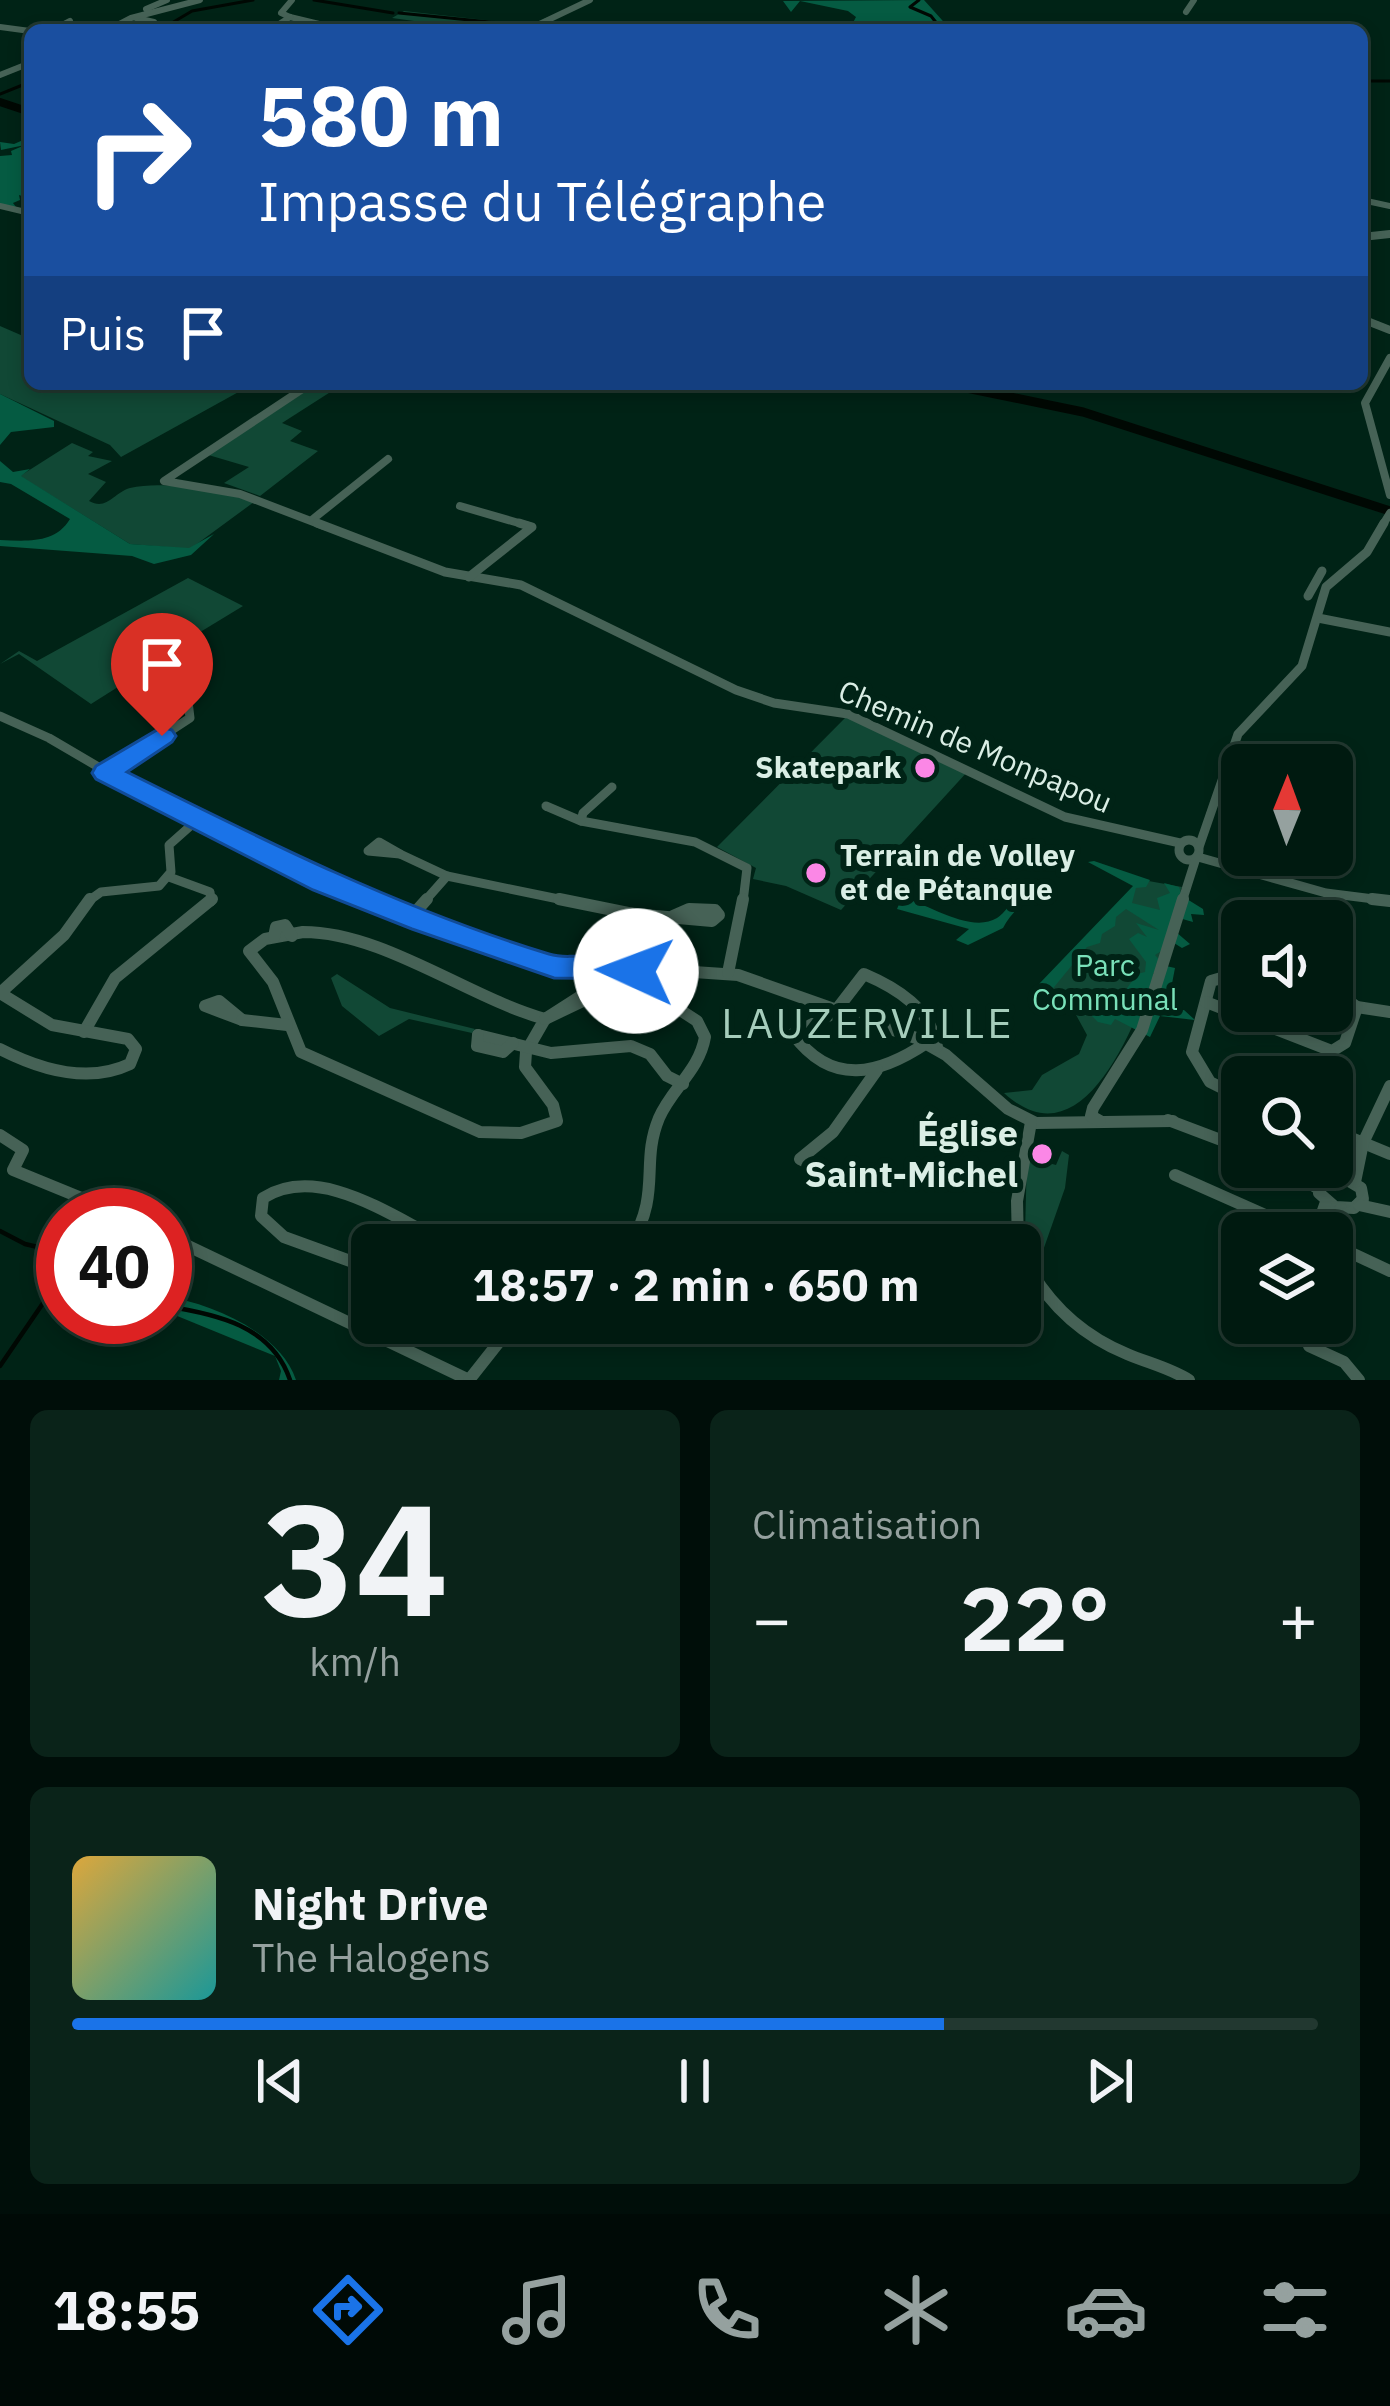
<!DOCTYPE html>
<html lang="fr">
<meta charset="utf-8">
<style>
body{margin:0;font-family:"IBM Plex Sans",sans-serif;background:#0a2319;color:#f1f3f6;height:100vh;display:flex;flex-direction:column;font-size:45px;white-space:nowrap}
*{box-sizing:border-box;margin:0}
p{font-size:39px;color:#95a19f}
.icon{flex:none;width:66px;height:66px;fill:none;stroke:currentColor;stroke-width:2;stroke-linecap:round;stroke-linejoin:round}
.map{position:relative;height:1380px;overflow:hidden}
.sheet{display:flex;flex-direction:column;gap:30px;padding:30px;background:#000e09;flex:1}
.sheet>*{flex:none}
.top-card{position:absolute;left:24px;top:24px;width:1344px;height:366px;border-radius:18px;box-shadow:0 6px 18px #0003,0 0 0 3px #223830;background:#1a4fa0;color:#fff;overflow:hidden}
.needle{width:78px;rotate:1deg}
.fabs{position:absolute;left:1221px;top:744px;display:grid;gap:24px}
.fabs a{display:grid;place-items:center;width:132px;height:132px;border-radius:18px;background:#001a10;box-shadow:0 6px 18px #0003,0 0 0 3px #223830;font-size:60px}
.speed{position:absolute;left:36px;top:1188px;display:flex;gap:24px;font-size:60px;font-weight:700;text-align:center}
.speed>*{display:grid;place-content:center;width:156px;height:156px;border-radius:50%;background:#001a10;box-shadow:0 6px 18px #0003,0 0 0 3px #223830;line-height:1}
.speed .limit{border:18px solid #d22;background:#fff;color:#111}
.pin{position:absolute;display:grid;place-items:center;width:102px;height:102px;color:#fff;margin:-123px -51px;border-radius:50% 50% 50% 0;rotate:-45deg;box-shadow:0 0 12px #0007}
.pin .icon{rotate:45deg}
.me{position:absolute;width:132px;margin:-66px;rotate:272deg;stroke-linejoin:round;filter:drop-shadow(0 0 9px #0008)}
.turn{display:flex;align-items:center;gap:42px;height:252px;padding:0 36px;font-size:54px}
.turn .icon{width:156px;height:156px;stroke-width:2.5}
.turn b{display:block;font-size:84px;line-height:102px}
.then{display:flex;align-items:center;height:114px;padding:0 36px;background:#0003;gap:24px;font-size:45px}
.big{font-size:90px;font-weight:700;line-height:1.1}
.sheet .widget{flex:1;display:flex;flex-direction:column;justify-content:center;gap:18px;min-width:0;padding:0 42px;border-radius:18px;background:#0a2319}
.sheet .dial{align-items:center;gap:0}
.dial b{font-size:156px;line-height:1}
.song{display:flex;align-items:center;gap:36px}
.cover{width:144px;height:144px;border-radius:18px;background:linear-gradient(135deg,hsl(40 70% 55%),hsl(180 70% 35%))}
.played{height:12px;border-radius:6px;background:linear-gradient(90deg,#1a73e8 70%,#223830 70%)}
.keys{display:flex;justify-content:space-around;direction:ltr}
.heat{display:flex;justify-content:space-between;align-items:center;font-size:66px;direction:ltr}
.sheet .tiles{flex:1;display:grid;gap:30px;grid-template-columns:1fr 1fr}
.widget:last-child{grid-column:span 2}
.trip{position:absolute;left:351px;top:1224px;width:690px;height:120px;border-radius:18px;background:#001a10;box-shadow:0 6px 18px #0003,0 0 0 3px #223830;font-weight:700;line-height:120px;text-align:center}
.dock{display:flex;height:192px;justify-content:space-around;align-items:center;background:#000a06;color:#95a19f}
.dock .icon{width:84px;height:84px}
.dock .current{color:#1a73e8}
.dock b{font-size:54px;color:#f1f3f6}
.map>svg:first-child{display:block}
.green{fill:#114835}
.forest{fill:#055b42}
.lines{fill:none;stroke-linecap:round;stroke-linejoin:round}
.stream-far1{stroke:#000803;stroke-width:3}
.stream{stroke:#000803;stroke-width:4.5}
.river-far1{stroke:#000803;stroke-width:8}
.river{stroke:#000803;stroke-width:9}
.minor-far3{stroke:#466256;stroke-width:6}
.minor-far2{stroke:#466256;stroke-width:8}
.minor-far1{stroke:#466256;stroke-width:9}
.minor{stroke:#466256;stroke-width:12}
.route{fill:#1a73e8;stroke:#114b97;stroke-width:3}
.poi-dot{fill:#fb87e6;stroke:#002316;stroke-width:4.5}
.labels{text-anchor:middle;stroke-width:12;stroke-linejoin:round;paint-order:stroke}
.street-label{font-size:30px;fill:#daeee5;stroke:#002316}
.poi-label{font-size:30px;font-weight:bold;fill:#daeee5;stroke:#002316;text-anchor:end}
.park-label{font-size:30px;fill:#79e1b9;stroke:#002316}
.near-poi-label{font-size:36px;font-weight:bold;fill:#daeee5;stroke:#002316;text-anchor:end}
.near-quarter-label{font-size:42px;letter-spacing:3px;fill:#a5cdbb;stroke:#002316}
</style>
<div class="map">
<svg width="1390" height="1380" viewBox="0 0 1390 1380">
<rect width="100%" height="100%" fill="#002316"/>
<!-- green -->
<g class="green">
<polygon points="404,11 530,25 548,17 526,30 436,26 402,30 414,21 392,18"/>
<polygon points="0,326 30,339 30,384 253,384 121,457 110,445 0,394"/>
<polygon points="313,384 332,391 282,423 302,431 290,441 318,451 260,496 224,483 249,467 205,454"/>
<path d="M72 443 93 452 88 456 112 461 88 474 106 482 89 501C107 511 113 493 130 488 165 480 219 491 254 502L190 549 130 544 20 476Z"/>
<polygon points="188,578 243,606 169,651 170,671 160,676 148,668 91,704 19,654 0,664 19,651 37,661"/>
<polygon points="846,717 968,771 841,910 786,886 753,879 756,868 717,847"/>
<path d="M1143 880 1182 887C1162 945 1103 1184 1004 1093L1032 1090 1042 1075 1079 1054 1087 1035 1075 1013 1040 994Z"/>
<polygon points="337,974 390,1008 475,1029 472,1033 409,1019 379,1036 342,1006 331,978"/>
<polygon points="1062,1151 1069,1155 1065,1188 1039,1262 1033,1261 1025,1233 1027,1157 1056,1165"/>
</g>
<!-- forest -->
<g class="forest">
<polygon points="924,0 951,30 849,30 856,17 848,11 800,1 791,12 783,1"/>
<polygon points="30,137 30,152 22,154 30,155 30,199 19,195 20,200 13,203 16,207 0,205 0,156 12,155 11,151 25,145 1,150 0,142 14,144"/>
<polygon points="0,394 54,421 54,427 11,432 0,445"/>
<path d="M0 461 13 472 30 469 21 476 130 544 189 548 214 534 191 555 154 564 132 556 0 546V540C27 541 55 544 70 519L11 484 0 482Z"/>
<polygon points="1094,861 1150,880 1146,887 1136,888 1132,903 1160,910 1157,898 1170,893 1164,883 1179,887 1182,896 1203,909 1204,915 1191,914 1193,922 1179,918 1176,932 1190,944 1182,948 1174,943 1155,955 1162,963 1153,974 1162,975 1166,966 1175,968 1170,994 1163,995 1159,981 1157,999 1167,1003 1170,1011 1184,1010 1195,1020 1160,1016 1150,1037 1115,1019 1111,1025 1098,1022 1086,1010 1087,1005 1104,1006 1113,1001 1133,1005 1123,994 1137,974 1145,972 1146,962 1129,939 1138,933 1147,937 1136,923 1159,930 1126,909 1116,917 1115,926 1102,934 1100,943 1087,947 1050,992 1039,984 1133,886 1088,862"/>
<path d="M1022 888 1030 891C1024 905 1010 913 1003 928L968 945 956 940 969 929 897 909 902 897C928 904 971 934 997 918 1006 912 1015 897 1022 888Z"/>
<path d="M165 1296C212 1304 280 1332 296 1380H279L281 1371 275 1356 165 1311Z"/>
</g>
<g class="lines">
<!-- stream-far1 -->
<g class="stream-far1">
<polyline points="314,0 393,13"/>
<polyline points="919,0 910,7 931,16 942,30"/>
<polyline points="399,13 530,26"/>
<polyline points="538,27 554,30"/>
<polyline points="160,30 192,11 253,0"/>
<polyline points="1362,81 1390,81"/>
<polyline points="0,94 30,82"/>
</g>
<!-- stream -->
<g class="stream">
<polyline points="0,1231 25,1244 63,1253"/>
<path d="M165 1306C217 1314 272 1326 290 1380"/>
<polyline points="0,1366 63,1274"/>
</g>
<!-- river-far1 -->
<polyline class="river-far1" points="0,102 30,112"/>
<!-- river -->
<polyline class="river" points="947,384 1083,412 1390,511"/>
<!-- minor-far3 -->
<g class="minor-far3">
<polyline points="146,9 167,0"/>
<polyline points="1186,12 1194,0"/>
<polyline points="290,17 344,30"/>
<polyline points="290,17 281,13 292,0"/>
<polyline points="136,18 154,22"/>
<polyline points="0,27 30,31"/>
<polyline points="53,30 70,21"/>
<polyline points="108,30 131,18 200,0"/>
<polyline points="270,30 290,17"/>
<polyline points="527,30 590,0"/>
<polyline points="0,75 30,63"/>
<polyline points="1362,200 1390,206"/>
<polyline points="0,206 30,213"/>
</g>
<!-- minor-far2 -->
<g class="minor-far2">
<polyline points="1362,237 1390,234"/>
<polyline points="1362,319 1390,330"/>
<polyline points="1390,358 1365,403 1390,495"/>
<polyline points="310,384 164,481 240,494 324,526"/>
<polyline points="460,506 529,526"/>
<polyline points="313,519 388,459"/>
<polyline points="1382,526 1390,513"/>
</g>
<!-- minor-far1 -->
<g class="minor-far1">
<polyline points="317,523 445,572 521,585 736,690 774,703 848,714 1065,817 1180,843"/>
<polyline points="469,577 532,527 519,523"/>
<polyline points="1308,596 1322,571"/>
<polyline points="1318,618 1390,632"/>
<polyline points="0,716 49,738 153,799 371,902"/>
<polyline points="106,773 190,718 187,693 154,668"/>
<polyline points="612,787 583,813 581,821 695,842 747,868 743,902"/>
<polyline points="546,806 581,821"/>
<circle cx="1189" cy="850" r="10"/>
<polygon points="379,842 400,854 368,851"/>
<polyline points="1199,847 1238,734 1302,666 1326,587 1367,552 1384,523"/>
<polyline points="400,854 447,876 573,902"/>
<polyline points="1198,857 1326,893 1390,901"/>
<polyline points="169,877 210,892 211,902"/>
<polyline points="87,902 101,892 159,886 171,872 169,845 196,821"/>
<polyline points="424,902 447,876"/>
<polyline points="1182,902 1196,858"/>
</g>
<!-- minor -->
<g class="minor">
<polyline points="363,899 529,961 612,975"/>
<polyline points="559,899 633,914"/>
<polyline points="1372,899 1390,901"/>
<polyline points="411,917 427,899"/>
<path d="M303 932C383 932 467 997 545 1019L526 1052 525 1067 553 1105 557 1121 521 1133 480 1132 301 1052 273 982 249 951 265 939Z"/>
<polyline points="274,937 276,927 285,925 292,936"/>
<polyline points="618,964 633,914 712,921 719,915 715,910 689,909 673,916"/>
<polyline points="635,968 738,975 916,1038 946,1055 1008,1109 1036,1123 1173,1121"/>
<polyline points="1242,972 1211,981 1192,1052 1210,1082 1242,1098"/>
<polyline points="728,973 743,899"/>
<polyline points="1332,989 1357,1007 1390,1012"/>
<polygon points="219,1001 242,1020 205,1006"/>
<polyline points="1206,1002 1332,1051 1345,1043 1357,1007"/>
<polyline points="545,1019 612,976"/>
<polyline points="545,1019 631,978 635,968"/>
<polyline points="242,1020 287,1025"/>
<polyline points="84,1032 115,978 212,899"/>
<polyline points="478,1035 551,1053 631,1046 650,1054 667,1076 683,1084"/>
<polyline points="478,1035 477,1046 503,1052 513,1043"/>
<path d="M928 1042C879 1075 832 1087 793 1034L834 1013 864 974C897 988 931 1009 937 1047"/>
<path d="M0 1049C39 1069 88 1084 130 1064L136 1049 128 1039 52 1025 0 993 64 935 90 899"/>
<polyline points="1168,1120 1242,1148"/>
<polyline points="1100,1121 1091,1116 1093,1108 1142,1030 1183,899"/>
<polyline points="1332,1130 1390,1154"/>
<polyline points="0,1135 23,1150 13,1170 123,1215"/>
<polyline points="1283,1167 1317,1188"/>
<polyline points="869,1174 862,1182 850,1183 800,1159 833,1132 877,1070"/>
<polyline points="1175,1175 1306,1233"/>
<polygon points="1339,1175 1361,1188 1363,1199 1354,1208 1335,1207 1319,1193 1322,1178"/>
<polyline points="1339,1175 1356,1145 1363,1143"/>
<polyline points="1355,1182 1363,1143 1390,1086"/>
<polyline points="1359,1205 1390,1212"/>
<polyline points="1315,1233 1326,1202"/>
<polyline points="1327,1233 1341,1208"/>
<polyline points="165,1235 469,1380"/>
<polyline points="1332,1244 1390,1271"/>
<polyline points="574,1245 597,1239 611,1245"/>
<path d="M630 1245C662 1192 640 1164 659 1118 672 1088 699 1071 705 1037L697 1021 631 978"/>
<polyline points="1018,1245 1017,1201 1031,1122"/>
<path d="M1020 1251C1043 1299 1078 1334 1127 1354 1148 1363 1170 1368 1189 1380"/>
<path d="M372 1269 284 1237 261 1216 263 1198C321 1161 397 1221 451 1245"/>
<polyline points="1309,1346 1344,1362 1359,1380"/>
<polyline points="469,1380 514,1323"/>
</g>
</g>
<!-- route -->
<path class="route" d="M162 727 172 730 176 736 172 742 127 772C265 841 401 909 549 954 582 964 632 937 652 971L647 979 554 978 412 929 313 890 96 779 92 773 96 766Z"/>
<!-- markers -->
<g class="poi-dot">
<circle cx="925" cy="768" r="12"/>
<circle cx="816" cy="873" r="12"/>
<circle cx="1042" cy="1154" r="12"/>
</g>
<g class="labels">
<!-- street labels -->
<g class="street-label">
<text transform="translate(975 747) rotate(23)" y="10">Chemin de Monpapou</text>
</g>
<!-- poi labels -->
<g class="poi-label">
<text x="901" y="778">Skatepark</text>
<text x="840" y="866" text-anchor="start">Terrain de Volley<tspan x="840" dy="34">et de Pétanque</tspan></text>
</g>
<!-- park labels -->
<g class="park-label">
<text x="1105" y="976">Parc<tspan x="1105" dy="34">Communal</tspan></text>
</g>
<!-- near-poi labels -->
<g class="near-poi-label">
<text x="1018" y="1146">Église<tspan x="1018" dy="41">Saint-Michel</tspan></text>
</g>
<!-- near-quarter labels -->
<g class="near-quarter-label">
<text x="868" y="1038">LAUZERVILLE</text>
</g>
</g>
</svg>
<div class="fabs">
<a><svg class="needle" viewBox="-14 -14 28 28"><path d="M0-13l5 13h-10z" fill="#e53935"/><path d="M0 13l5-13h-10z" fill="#95a19f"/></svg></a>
<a><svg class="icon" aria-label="sound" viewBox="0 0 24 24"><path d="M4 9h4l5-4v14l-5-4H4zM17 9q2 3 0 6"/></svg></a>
<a><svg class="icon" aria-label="search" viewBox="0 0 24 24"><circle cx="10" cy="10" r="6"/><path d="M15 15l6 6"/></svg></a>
<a><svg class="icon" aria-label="layers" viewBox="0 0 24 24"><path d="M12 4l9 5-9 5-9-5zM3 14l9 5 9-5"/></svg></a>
</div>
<div class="speed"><div class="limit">40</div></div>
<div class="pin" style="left:162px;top:736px;background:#d93025"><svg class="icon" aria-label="arrive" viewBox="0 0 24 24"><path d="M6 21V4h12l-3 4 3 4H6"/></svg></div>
<svg class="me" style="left:636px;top:971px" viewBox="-20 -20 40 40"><circle r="19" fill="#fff"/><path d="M0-13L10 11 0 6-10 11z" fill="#1a73e8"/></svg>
<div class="trip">18:57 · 2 min · 650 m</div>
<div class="top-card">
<div class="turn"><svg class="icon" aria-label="right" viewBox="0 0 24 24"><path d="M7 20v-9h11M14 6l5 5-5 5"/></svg><div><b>580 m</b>Impasse du Télégraphe</div></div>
<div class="then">Puis<svg class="icon" aria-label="arrive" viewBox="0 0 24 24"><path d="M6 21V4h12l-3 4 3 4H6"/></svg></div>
</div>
</div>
<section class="sheet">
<div class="tiles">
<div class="widget dial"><b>34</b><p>km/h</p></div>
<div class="widget"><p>Climatisation</p>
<div class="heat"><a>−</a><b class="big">22°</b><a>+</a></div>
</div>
<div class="widget">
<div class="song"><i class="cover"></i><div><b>Night Drive</b><p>The Halogens</p></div></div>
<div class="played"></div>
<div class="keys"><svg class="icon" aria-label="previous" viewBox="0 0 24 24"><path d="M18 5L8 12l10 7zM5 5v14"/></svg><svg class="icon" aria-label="pause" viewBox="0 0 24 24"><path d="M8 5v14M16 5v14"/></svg><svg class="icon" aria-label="next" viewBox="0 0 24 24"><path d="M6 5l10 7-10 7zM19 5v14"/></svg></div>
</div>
</div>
</section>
<nav class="dock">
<b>18:55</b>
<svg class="icon current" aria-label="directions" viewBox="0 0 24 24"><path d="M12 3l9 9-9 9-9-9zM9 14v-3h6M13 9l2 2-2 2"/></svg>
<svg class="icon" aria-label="music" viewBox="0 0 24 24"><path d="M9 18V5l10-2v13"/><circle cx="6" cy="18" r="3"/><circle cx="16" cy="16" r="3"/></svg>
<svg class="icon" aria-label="phone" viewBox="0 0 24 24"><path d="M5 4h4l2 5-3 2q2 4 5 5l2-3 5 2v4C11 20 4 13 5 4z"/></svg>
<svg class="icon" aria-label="climate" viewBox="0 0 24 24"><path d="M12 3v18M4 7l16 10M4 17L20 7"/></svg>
<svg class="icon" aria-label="car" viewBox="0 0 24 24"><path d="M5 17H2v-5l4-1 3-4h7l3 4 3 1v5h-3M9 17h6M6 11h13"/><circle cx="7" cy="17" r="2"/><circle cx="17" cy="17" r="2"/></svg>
<svg class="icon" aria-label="filters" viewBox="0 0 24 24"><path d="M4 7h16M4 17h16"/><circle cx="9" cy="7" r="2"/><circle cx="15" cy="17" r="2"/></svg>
</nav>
